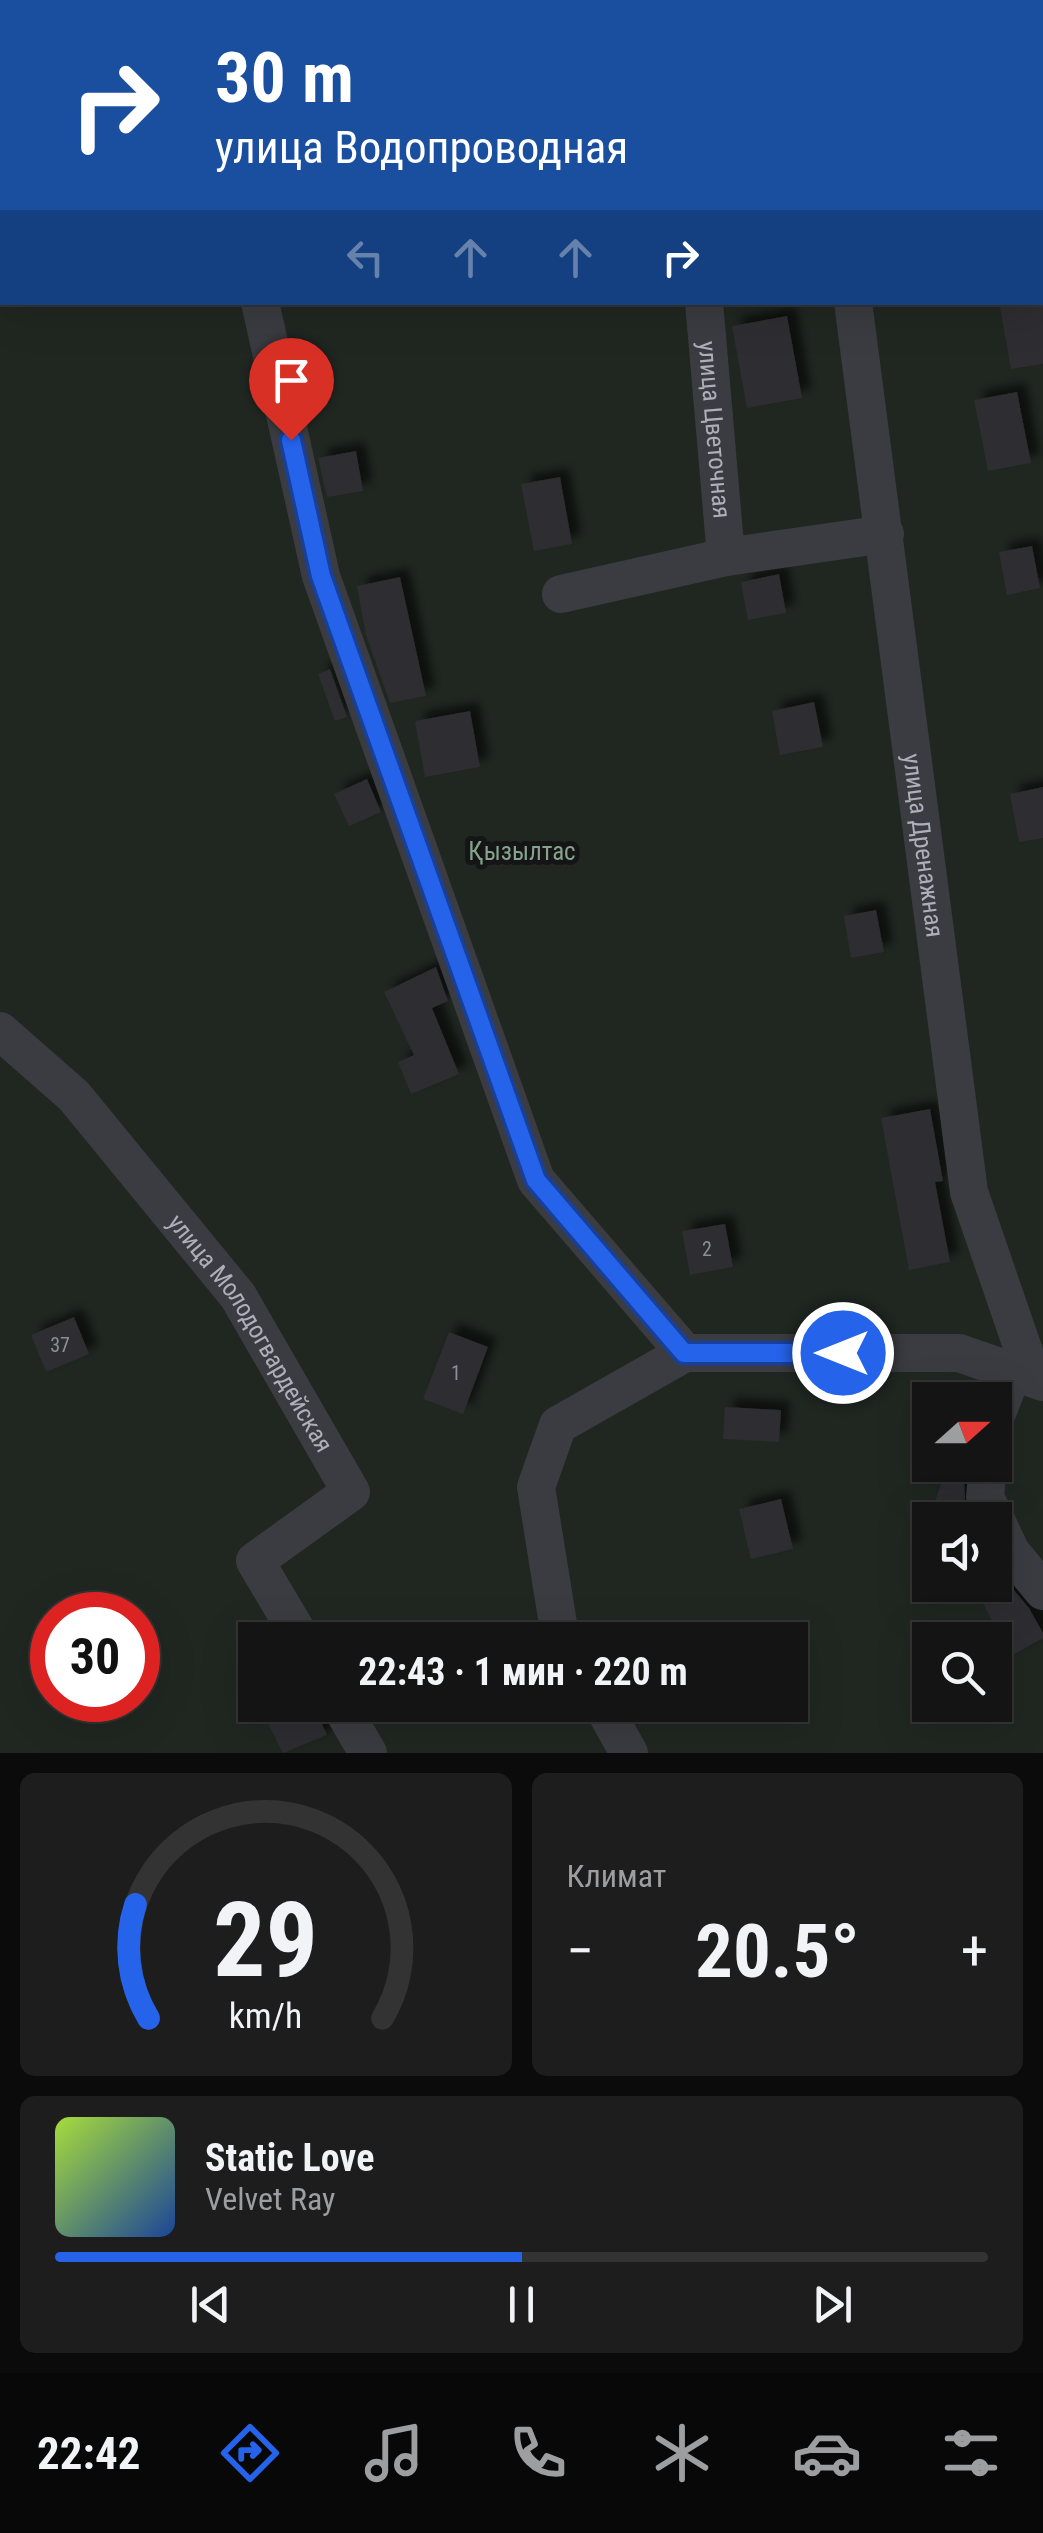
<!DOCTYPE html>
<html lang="ru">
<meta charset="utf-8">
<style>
body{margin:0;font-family:"Roboto Condensed",sans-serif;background:#1d1d1e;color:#f1f3f6;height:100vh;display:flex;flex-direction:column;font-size:38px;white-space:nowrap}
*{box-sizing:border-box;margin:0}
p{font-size:32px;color:#9d9ea0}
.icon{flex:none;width:55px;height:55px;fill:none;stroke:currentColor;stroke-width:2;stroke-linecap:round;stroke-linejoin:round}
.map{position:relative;height:1753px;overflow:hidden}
.side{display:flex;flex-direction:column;gap:20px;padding:20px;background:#0b0b0c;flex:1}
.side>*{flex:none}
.banner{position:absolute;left:0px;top:0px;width:1045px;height:305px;box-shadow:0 10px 40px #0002,0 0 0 2px #333334;background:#1a4fa0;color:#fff;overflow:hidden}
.needle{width:65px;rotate:69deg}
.tools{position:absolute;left:912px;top:1382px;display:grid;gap:20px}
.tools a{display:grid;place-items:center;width:100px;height:100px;border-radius:0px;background:#141415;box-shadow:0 10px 40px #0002,0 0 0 2px #333334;font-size:50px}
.speed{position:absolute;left:30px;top:1592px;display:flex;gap:20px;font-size:50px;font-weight:700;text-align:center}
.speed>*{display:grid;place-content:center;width:130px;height:130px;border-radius:50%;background:#141415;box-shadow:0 10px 40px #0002,0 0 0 2px #333334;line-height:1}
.speed .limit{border:15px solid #d22;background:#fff;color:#111}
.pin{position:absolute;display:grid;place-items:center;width:85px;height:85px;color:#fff;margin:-102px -42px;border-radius:50% 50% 50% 0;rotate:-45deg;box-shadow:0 0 10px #0007}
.pin .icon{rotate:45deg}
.me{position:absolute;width:110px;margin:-55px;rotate:270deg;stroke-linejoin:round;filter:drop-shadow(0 0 8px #0008)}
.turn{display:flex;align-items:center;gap:35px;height:210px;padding:0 50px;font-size:45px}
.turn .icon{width:130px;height:130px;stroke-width:2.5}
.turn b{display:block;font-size:70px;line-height:85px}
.lanes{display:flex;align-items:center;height:95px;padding:0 50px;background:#0003;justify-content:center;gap:50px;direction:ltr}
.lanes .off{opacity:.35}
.big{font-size:75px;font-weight:700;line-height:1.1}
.side .card{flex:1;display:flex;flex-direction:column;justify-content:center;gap:15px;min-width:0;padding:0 35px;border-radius:15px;background:#1d1d1e}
.side .dial{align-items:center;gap:0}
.dial svg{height:260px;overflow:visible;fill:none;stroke:#333334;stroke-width:7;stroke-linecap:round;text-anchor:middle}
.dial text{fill:#f1f3f6;stroke:none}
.song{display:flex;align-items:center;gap:30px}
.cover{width:120px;height:120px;border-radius:15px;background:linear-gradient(135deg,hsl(80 70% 55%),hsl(220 70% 35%))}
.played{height:10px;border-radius:5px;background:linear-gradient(90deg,#2563eb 50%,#333334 50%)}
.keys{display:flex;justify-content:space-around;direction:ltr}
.heat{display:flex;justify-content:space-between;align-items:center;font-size:55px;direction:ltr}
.side .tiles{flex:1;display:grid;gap:20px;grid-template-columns:1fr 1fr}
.card:last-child{grid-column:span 2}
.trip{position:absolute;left:238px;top:1622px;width:570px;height:100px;border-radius:0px;background:#141415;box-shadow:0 10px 40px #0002,0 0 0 2px #333334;font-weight:700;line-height:100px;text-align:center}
.menu{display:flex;height:160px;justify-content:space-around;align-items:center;background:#080808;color:#9d9ea0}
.menu .icon{width:70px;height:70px}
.menu .selected{color:#2563eb}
.menu b{font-size:45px;color:#f1f3f6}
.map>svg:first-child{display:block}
.green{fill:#202721;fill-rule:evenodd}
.building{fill:#2d2d30;filter:url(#shadow)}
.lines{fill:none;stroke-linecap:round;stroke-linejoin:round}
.minor{stroke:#3b3c41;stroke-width:38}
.route-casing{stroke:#184099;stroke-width:25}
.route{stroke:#2563eb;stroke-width:18}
.labels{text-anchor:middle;stroke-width:10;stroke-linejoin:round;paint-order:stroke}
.number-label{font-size:20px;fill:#8c8e98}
.street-label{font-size:25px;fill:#adb0bb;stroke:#151517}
.park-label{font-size:25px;fill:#86a48a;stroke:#151517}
</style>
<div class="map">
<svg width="1043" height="1753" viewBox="0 0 1043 1753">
<defs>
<filter id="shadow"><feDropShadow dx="9" dy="-9" stdDeviation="5" flood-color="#0009"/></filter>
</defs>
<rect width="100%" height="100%" fill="#1a1a1c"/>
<!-- green -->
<path class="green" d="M0 0H1043V1753H0ZM2 2H1042V302H2ZM930 1400H995V1465H930ZM930 1520H995V1585H930ZM52 1615H138V1700H52ZM255 1640H790V1705H255ZM930 1640H995V1705H930Z"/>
<!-- building -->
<g class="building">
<polygon points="1043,299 1043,364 1011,369 1000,307"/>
<polygon points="787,316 802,398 747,408 732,326"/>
<polygon points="1017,392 1031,463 988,471 974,400"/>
<polygon points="356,451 363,491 327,497 318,458"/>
<polygon points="560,477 572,544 534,551 521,484"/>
<polygon points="1032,546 1040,588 1007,595 999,552"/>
<polygon points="779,574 786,613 748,620 741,582"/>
<polygon points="400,577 426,696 390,703 366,635 357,586"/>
<polygon points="330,669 347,717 335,721 318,674"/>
<polygon points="814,702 823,747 780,755 772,711"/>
<polygon points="470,711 480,767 425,777 415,721"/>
<polygon points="367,779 381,812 349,826 334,794"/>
<polygon points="1043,787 1043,838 1019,842 1010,794"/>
<polygon points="876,910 884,952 851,958 844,916"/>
<polygon points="436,967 448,1001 432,1008 459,1074 411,1094 398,1062 414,1055 384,992"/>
<polygon points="930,1109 943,1181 935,1182 950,1262 909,1270 881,1118"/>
<polygon points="725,1224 733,1267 690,1275 682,1231"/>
<polygon points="74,1317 89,1354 46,1372 31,1335"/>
<polygon points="449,1332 488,1347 463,1414 423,1399"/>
<polygon points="725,1407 781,1410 779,1442 723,1439"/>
<polygon points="945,1472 964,1478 966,1520 929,1520"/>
<polygon points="781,1499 793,1549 751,1559 739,1509"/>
<polygon points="995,1568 1029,1608 1043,1633 1043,1638 1011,1656 973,1585 995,1585"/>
<polygon points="307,1705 313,1705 327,1735 283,1753 268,1724"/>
</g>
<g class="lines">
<!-- minor -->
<g class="minor">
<polyline points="194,0 195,2"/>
<polyline points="656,0 656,2"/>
<polyline points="820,0 820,2"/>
<polyline points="0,21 2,21"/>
<polyline points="1042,179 1043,179"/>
<polyline points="260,302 321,576 536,1180 685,1353"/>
<path id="s1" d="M704 302 726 557"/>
<path id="s2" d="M853 302 969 1192 1033 1378"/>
<polyline points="561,594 726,557 885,534"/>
<path id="s3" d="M0 1031 74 1096 238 1296 351 1492 255 1561 302 1640"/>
<polyline points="995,1418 1013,1372"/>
<polyline points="988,1465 985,1497 1011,1552 1043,1591"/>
<polyline points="565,1640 559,1630 536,1487 558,1425 685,1353 959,1353 1043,1382"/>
<polyline points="340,1705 368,1753"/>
<polyline points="602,1705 629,1753"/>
</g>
</g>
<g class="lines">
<!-- route casing -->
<g class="route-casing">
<polyline id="route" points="291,440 321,576 536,1180 684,1353 843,1353"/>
</g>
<!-- route -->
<use href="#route" class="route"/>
</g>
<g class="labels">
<!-- number labels -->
<g class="number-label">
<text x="707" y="1256">2</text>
<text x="60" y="1352">37</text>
<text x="456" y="1380">1</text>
</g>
<!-- street labels -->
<g class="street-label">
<text dy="9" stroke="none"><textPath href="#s1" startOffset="128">улица Цветочная</textPath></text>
<text dy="9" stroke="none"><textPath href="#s2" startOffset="548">улица Дренажная</textPath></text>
<text dy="9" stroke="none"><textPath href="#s3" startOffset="395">улица Молодогвардейская</textPath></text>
</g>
<!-- park labels -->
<g class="park-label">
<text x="522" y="860">Қызылтас</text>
</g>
</g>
</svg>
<div class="tools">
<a><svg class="needle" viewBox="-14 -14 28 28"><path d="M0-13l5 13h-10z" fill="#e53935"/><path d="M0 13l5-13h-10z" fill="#9d9ea0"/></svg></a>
<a><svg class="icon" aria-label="sound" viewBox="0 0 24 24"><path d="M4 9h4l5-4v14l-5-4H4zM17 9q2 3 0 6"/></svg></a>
<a><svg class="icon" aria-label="search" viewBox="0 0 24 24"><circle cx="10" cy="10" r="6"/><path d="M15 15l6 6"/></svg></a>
</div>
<div class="speed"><div class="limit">30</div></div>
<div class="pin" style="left:291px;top:440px;background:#d93025"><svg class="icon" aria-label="arrive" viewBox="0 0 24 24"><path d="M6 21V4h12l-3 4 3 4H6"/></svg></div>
<svg class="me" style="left:843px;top:1353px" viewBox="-20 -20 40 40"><circle r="17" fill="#2563eb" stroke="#fff" stroke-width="3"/><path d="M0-11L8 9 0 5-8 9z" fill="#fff"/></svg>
<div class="trip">22:43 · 1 мин · 220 m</div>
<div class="banner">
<div class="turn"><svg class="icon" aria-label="right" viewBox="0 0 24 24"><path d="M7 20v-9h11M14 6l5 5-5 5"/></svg><div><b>30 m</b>улица Водопроводная</div></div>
<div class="lanes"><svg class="icon off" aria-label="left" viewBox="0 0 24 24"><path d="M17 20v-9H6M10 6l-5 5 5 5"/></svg><svg class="icon off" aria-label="ahead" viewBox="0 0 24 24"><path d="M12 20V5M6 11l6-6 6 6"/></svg><svg class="icon off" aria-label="ahead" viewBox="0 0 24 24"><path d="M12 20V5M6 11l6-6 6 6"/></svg><svg class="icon" aria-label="right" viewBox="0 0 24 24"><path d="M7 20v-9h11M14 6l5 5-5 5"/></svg></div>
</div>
</div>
<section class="side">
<div class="tiles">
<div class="card dial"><svg viewBox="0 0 100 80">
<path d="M14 69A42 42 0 1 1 86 69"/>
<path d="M14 69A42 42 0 0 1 10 34" stroke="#2563eb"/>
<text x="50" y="56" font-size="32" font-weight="700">29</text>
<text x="50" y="72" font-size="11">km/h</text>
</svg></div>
<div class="card"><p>Климат</p>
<div class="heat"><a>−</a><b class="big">20.5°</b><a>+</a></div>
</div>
<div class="card">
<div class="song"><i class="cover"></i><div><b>Static Love</b><p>Velvet Ray</p></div></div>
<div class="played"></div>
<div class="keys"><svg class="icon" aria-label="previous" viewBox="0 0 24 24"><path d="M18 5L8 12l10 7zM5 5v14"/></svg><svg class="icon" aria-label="pause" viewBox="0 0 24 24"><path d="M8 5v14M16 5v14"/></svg><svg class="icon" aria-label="next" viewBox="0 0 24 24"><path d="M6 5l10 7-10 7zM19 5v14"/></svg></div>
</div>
</div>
</section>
<nav class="menu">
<b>22:42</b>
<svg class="icon selected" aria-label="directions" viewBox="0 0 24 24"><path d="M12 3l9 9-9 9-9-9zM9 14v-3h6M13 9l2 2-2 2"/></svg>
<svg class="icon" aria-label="music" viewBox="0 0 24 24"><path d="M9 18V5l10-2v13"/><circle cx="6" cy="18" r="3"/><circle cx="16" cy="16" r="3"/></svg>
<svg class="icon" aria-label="phone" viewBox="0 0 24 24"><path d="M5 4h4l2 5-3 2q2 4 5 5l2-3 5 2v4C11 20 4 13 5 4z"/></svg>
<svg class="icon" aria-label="climate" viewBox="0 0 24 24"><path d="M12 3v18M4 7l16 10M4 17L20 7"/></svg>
<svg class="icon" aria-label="car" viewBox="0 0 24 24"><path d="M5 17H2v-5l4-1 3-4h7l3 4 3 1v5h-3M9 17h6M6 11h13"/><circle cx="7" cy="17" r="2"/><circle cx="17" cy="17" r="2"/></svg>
<svg class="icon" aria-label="filters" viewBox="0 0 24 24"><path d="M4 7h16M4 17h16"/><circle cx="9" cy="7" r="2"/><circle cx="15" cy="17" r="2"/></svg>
</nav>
